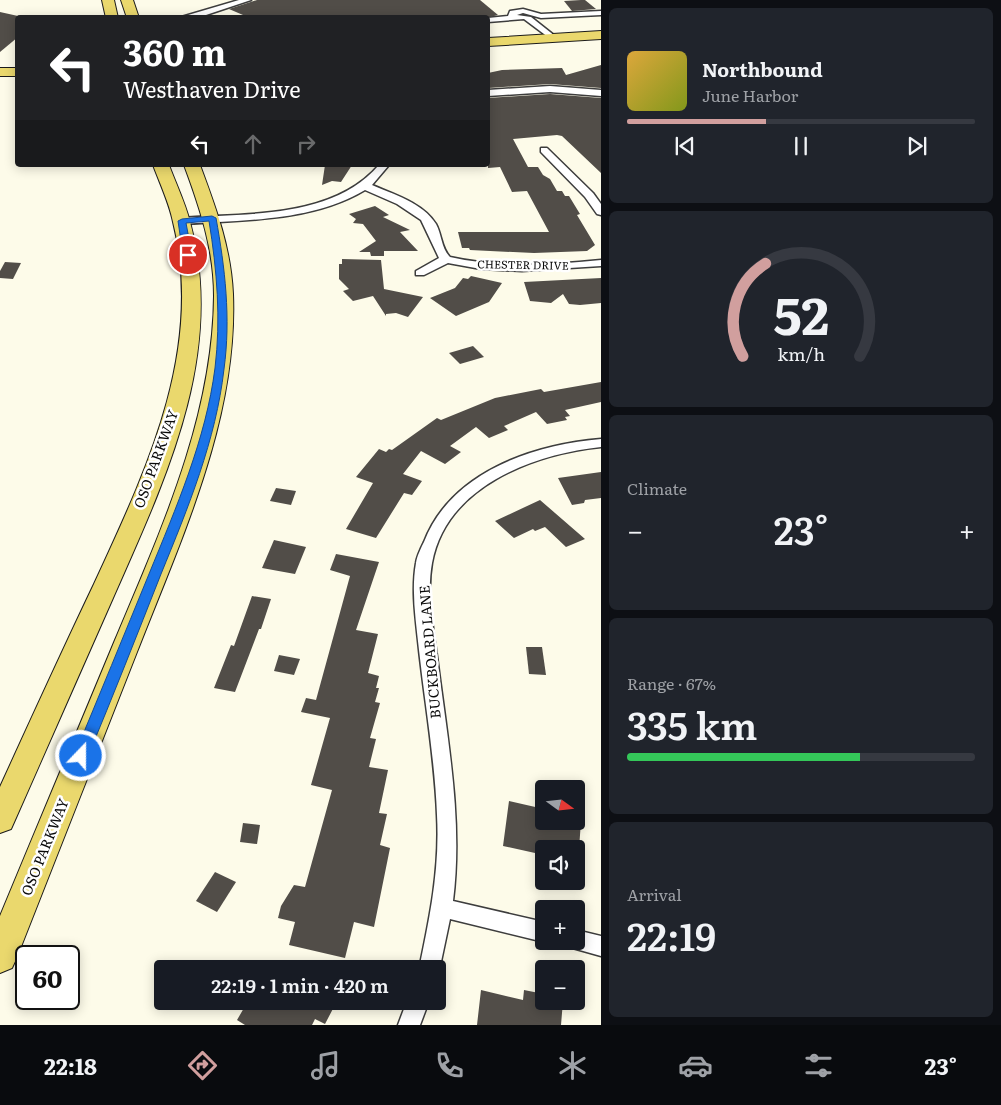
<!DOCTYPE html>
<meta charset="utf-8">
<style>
body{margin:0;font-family:Literata,serif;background:#20242c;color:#f1f3f6;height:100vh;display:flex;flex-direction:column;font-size:19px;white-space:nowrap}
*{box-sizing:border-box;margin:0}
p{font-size:16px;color:#9ea1a6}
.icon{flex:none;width:28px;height:28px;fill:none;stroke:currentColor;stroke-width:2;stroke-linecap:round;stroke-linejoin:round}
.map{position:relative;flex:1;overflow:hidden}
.side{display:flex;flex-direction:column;gap:8px;padding:8px;background:#0d0f14;width:400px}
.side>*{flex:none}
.guide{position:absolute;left:15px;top:15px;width:475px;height:152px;border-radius:5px;box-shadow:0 2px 12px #0003;background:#202124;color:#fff;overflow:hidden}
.needle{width:32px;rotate:105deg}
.buttons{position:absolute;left:535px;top:780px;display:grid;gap:10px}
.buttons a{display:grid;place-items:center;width:50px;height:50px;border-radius:5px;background:#171b24;box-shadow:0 2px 12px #0003;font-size:25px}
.speed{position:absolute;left:15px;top:945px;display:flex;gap:10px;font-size:25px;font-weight:700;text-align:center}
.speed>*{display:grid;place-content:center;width:65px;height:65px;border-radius:50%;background:#171b24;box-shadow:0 2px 12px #0003;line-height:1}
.speed .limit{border:2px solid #111;border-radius:8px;background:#fff;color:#111}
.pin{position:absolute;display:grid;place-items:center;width:42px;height:42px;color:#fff;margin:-21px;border:2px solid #fff;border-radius:50%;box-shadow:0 1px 5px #0007}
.me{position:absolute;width:55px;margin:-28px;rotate:22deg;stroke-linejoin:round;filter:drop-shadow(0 0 4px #0008)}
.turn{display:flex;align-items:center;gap:18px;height:105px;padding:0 25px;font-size:22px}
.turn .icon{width:65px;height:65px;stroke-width:2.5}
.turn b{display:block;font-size:35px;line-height:42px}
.lanes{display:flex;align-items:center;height:48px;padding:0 25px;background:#0003;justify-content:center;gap:25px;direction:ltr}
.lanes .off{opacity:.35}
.big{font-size:38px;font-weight:600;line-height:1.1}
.side .tile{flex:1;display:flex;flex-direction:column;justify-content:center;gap:8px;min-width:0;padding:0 18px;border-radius:8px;background:#20242c}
.side .dial{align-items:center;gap:0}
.dial svg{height:130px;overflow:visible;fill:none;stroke:#363941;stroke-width:7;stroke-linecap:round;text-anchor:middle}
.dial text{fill:#f1f3f6;stroke:none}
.song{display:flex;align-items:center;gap:15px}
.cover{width:60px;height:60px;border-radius:8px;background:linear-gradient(135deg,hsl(40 70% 55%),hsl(70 70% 35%))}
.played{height:5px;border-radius:2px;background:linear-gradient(90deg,#d19f9e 40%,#363941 40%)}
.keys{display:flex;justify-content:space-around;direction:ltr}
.heat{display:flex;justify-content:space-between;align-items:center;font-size:28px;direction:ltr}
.charge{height:8px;border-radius:4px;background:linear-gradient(90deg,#34c759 67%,#363941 0)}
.trip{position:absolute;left:154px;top:960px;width:292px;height:50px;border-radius:5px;background:#171b24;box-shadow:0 2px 12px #0003;font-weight:600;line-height:50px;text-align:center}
.tabs{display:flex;height:80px;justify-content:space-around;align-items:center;background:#090b0e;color:#9ea1a6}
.tabs .icon{width:35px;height:35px}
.tabs .current{color:#d19f9e}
.tabs b{font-size:22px;color:#f1f3f6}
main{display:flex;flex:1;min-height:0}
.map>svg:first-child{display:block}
.building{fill:#514d48}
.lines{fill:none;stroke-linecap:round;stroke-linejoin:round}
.minor-casing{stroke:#3d3d3d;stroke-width:3}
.primary-casing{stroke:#1b1b1b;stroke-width:2}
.minor{fill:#fff;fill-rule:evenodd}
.primary{fill:#ead86d;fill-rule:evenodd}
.route{fill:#1a73e8;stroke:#114b97}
.labels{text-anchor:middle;stroke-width:5;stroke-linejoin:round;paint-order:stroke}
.far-street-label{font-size:11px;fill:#0a0a0a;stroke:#fff}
.street-label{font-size:14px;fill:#0a0a0a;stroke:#fff}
</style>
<main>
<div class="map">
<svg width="601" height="1025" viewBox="0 0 601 1025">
<rect width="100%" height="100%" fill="#fdfbe9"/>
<!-- building -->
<g class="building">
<polygon points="257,0 480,0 498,15 486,18 250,18 229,9"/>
<polygon points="581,0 585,0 596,9 572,11 564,1"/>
<polygon points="0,12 18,16 18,37 0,52"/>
<polygon points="601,65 601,88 550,84 488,88 488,73 502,70 562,68 566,75"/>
<polygon points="550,94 601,98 601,173 562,136 557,135 513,139 528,167 538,167 543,175 550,179 557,191 562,191 565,196 569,196 580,214 577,215 595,245 587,251 534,253 470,250 469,248 462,248 458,232 549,232 527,191 512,192 500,167 488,168 488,98"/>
<polygon points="325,165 352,165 341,182 332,181 322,185"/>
<polygon points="375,206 389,215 383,217 410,230 400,232 418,251 384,251 384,256 371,256 370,252 359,252 376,241 363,224 353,223 356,219 349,214"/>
<polygon points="342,259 381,260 384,289 423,297 408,317 396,313 386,314 386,316 373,296 353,301 343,291 349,289 339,279 339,264 342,264"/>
<polygon points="5,262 21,263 13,279 0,278 0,271"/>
<polygon points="471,276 502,283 489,302 456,316 430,298 455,288 463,278 468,279"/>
<polygon points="601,278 601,303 580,305 569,304 563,294 551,303 530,301 524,282"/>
<polygon points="473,346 484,357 460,364 449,353"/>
<polygon points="601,382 601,402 565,410 570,416 565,417 567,420 547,424 536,412 504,426 508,430 489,438 476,427 450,446 461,452 445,464 421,451 403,474 422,481 412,495 404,493 376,538 346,529 373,483 356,477 379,449 386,452 389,449 392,450 437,418 441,420 495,398 541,389 544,392"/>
<polygon points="601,472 601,498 585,500 584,503 572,505 558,478"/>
<polygon points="276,488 296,491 291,505 270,501"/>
<polygon points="540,500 585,539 566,547 545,527 535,531 533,529 514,538 495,521"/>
<polygon points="274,540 306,547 295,574 262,568"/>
<polygon points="336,554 379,562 356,630 378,634 368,673 379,676 376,688 379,688 375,702 380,703 370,738 376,739 369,767 388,770 379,813 387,814 380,845 390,848 374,927 354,922 345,958 289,945 295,922 278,918 281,906 294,885 305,887 332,790 311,785 330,718 301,712 306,698 316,700 350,576 330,570"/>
<polygon points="252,596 271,599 261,629 259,629 235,692 214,688 231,645 234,646"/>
<polygon points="526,647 542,647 546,675 529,674"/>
<polygon points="279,655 300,659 294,675 274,671"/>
<polygon points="509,801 544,809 544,821 581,821 579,849 544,849 544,855 503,846"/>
<polygon points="243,823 260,825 257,844 240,842"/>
<polygon points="215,872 236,882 217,912 196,901"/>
<polygon points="481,990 523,1000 524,990 544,994 544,1001 563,1001 561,1025 477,1025"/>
<polygon points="248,1001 337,1001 325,1024 315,1019 312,1025 245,1025 237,1020"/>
</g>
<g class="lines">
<!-- minor casing -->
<g class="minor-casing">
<g id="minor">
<polygon points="239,0 251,0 200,17 178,18"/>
<polygon points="523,9 541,14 601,11 601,15 541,18 523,13 517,15 531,17 555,36 555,40 552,40 524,19 488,22 488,18 508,16 510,11"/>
<polygon points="550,86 601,90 601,96 550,92 488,96 488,90"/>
<polygon points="541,148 547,148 593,193 601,204 601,215 597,214 585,197 541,152"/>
<path d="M379 165H389L372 185C393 194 423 203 436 224 442 235 441 248 450 257 499 268 551 265 601 260V266L522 271 481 269 448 263 424 275H416V271L439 258 421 220 397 204 365 190C312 222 242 220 182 224L177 221 182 218C246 213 333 219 379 165Z"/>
<path d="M601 439V447C534 454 446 486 432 563 426 596 434 631 438 664 448 743 463 822 453 901L544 922V941H546L544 942 450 919 438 976V969H419C430 917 440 868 437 815 435 760 425 704 419 650 416 621 411 591 416 563 417 556 421 548 424 542 451 472 532 445 601 439Z"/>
<polygon points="576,930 601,936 601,956 569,947 566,941 576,941"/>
<polygon points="407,1001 429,1001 420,1025 398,1025"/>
</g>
</g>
<!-- primary casing -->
<g class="primary-casing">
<g id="primary">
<polygon points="102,0 114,0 118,18 106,18"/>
<polygon points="121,0 133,0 139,18 127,18"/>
<polygon points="601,31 601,39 488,46 488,38"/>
<rect x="0" y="68" width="18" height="8"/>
<path d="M153 165H169C176 184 185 202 190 222 226 354 165 480 113 598 80 672 48 746 15 820L11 829 0 833V787C31 719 62 651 94 584 146 471 205 350 173 222 169 202 160 184 153 165Z"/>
<path d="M184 165H200C216 208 231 248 233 294 238 419 181 539 137 652 97 754 57 855 17 957L12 968 0 973V916C38 824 77 732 115 640 161 530 213 418 214 296 214 250 200 208 184 165Z"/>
</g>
</g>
<!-- minor -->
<use href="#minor" class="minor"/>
<!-- primary -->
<use href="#primary" class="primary"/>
</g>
<!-- route -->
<path class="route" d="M212 216 216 218C225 268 231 318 224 369 216 440 188 508 161 574 137 635 113 696 88 756L86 760H76L74 756C99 696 124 635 149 574 176 508 206 439 215 368 221 319 217 270 209 221L186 223 192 255 188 258 183 255 178 221 182 219Z"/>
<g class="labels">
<!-- far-street labels -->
<g class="far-street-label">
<text transform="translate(523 265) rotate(1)" y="4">CHESTER DRIVE</text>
</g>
<!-- street labels -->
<g class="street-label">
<text transform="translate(156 459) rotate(-70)" y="5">OSO PARKWAY</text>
<text transform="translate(430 652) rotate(-95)" y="5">BUCKBOARD LANE</text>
<text transform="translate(45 847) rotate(-68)" y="5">OSO PARKWAY</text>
</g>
</g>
</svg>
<div class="buttons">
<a><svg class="needle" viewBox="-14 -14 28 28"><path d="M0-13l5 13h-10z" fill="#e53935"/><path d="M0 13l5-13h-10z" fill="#9ea1a6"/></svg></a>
<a><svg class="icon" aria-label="sound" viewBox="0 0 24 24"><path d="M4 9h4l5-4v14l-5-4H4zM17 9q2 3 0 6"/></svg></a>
<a>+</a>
<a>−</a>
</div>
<div class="speed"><div class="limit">60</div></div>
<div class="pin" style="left:188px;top:255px;background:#d93025"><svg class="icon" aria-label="arrive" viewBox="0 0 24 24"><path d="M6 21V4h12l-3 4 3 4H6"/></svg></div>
<svg class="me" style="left:81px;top:756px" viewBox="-20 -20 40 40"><circle r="17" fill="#1a73e8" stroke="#fff" stroke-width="3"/><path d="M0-11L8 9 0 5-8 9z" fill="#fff"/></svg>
<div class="trip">22:19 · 1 min · 420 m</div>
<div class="guide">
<div class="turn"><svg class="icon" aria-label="left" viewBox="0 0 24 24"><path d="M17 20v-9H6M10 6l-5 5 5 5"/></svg><div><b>360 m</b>Westhaven Drive</div></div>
<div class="lanes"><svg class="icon" aria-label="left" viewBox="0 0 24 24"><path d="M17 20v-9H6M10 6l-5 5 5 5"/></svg><svg class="icon off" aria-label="ahead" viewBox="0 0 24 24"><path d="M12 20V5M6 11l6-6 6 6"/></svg><svg class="icon off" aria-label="right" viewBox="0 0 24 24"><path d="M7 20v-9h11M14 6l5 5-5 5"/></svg></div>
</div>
</div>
<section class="side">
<div class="tile">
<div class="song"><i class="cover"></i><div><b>Northbound</b><p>June Harbor</p></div></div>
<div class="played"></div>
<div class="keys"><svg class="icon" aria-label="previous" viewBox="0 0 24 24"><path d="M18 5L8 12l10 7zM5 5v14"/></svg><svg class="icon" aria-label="pause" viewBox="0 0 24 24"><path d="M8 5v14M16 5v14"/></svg><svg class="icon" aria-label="next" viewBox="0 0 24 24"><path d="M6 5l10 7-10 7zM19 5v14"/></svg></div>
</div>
<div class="tile dial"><svg viewBox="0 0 100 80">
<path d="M14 69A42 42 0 1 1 86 69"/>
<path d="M14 69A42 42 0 0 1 28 12" stroke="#d19f9e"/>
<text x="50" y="56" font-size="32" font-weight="700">52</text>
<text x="50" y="72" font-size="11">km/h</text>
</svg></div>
<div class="tile"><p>Climate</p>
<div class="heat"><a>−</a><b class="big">23°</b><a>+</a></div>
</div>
<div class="tile"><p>Range · 67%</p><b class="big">335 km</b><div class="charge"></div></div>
<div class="tile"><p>Arrival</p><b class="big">22:19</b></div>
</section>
</main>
<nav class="tabs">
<b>22:18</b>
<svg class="icon current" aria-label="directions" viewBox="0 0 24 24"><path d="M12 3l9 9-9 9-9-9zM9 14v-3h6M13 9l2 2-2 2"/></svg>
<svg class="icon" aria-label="music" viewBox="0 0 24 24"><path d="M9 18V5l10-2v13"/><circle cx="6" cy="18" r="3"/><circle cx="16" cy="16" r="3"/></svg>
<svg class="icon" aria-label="phone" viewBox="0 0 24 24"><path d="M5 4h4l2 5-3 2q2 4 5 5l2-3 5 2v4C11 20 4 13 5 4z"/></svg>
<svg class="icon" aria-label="climate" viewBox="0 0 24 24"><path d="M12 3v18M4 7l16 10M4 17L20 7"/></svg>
<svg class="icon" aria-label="car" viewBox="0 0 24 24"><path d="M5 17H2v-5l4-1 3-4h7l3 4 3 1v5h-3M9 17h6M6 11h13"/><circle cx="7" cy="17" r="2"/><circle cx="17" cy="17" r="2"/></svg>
<svg class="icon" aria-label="filters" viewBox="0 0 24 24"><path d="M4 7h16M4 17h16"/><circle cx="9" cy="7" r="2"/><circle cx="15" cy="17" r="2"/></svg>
<b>23°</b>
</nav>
